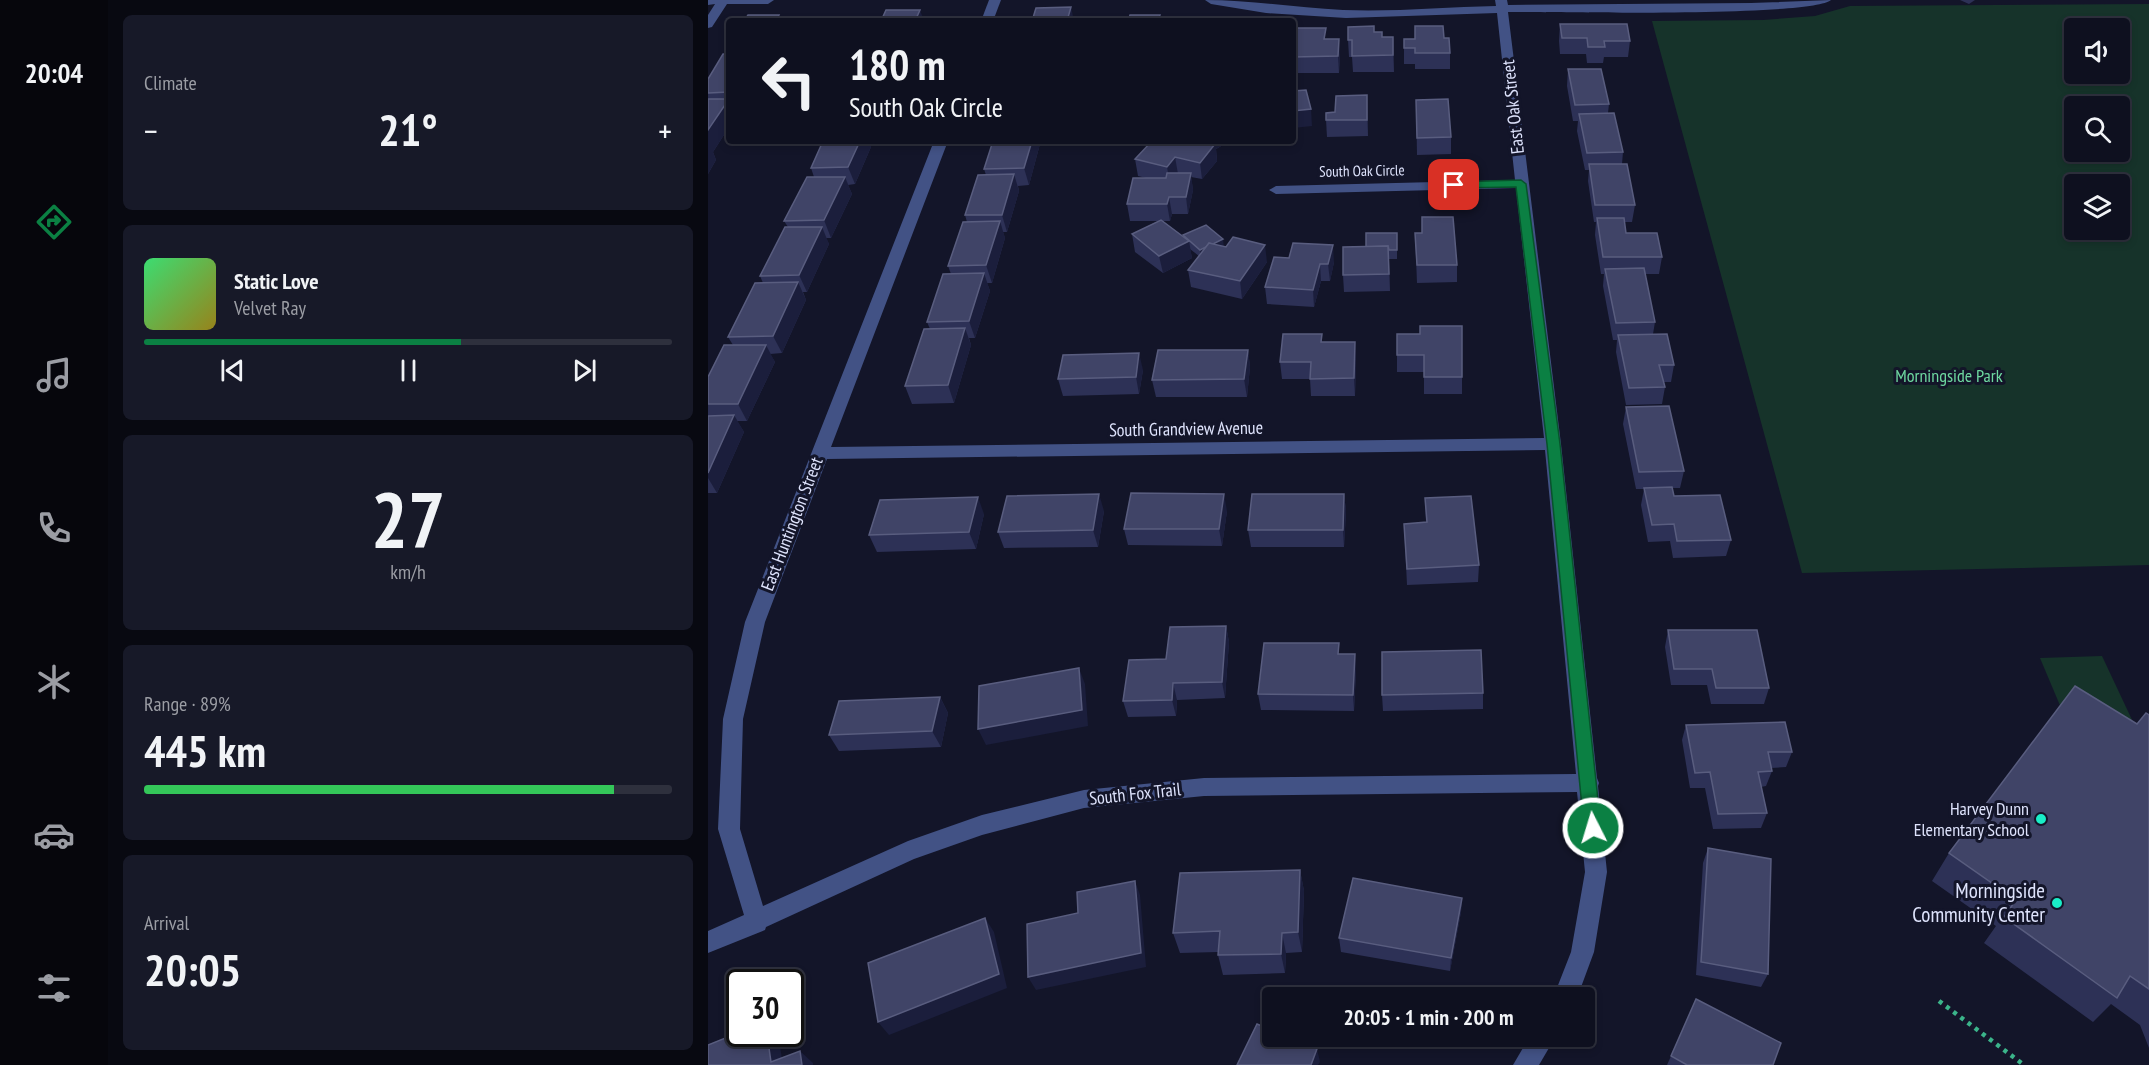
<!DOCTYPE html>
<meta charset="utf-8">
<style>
body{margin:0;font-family:"PT Sans Narrow",sans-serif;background:#171928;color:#f1f3f6;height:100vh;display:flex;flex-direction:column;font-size:22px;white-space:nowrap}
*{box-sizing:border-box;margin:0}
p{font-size:20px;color:#9b9da4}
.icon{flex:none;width:33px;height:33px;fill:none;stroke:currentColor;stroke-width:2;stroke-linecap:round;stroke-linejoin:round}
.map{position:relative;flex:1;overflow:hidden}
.details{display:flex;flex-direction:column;gap:15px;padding:15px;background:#080911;width:600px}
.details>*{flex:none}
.hud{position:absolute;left:18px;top:18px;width:570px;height:126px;border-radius:6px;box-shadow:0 3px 9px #0003,0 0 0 2px #2e303d;background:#0e101f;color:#f1f3f6;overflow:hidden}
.controls{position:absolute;left:1356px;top:18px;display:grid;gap:12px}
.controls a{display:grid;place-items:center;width:66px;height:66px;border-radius:6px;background:#0e101f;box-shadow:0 3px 9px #0003,0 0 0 2px #2e303d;font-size:30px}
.speed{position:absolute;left:18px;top:969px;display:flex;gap:12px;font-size:30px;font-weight:700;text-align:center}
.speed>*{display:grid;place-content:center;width:78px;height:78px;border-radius:50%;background:#0e101f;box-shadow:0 3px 9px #0003,0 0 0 2px #2e303d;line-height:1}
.speed .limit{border:3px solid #111;border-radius:9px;background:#fff;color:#111}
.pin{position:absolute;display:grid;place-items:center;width:51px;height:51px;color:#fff;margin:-26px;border-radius:12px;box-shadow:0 3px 9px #0006}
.me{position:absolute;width:66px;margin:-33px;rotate:355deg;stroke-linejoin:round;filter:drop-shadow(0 0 4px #0008)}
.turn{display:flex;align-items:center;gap:21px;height:126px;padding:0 24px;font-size:27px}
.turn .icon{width:78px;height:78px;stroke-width:2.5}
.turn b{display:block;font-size:42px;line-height:51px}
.big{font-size:45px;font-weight:700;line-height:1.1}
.details .widget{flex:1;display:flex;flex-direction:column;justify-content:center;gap:9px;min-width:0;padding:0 21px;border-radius:9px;background:#171928}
.details .dial{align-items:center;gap:0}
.dial b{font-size:78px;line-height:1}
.song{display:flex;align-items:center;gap:18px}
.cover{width:72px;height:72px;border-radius:9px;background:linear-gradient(135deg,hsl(140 70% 55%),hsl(50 70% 35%))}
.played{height:6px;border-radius:3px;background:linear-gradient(90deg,#0b8043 60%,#2e303d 60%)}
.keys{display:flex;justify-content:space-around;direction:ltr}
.heat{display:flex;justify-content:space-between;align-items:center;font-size:33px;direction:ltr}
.charge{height:9px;border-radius:4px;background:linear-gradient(90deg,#34c759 89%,#2e303d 0)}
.trip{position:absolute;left:554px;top:987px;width:333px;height:60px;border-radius:6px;background:#0e101f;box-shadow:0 3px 9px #0003,0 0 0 2px #2e303d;font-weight:700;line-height:60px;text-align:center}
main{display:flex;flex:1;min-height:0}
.tabs{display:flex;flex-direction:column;width:108px;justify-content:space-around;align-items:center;background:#06060c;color:#9b9da4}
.tabs .icon{width:42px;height:42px}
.tabs .active{color:#0b8043}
.tabs b{font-size:27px;color:#f1f3f6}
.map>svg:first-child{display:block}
.green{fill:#16332a;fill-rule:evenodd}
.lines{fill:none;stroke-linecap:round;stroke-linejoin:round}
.path{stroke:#3bb48a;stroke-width:4.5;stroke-dasharray:4 5;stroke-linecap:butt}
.minor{fill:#425285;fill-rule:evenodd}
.wall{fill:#2d3156}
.shaded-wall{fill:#1b1e3c}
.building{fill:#404467;stroke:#595d7f;stroke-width:1.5}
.route{fill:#0b8043;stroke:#07532c;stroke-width:1.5}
.poi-dot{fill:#19edc7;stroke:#131529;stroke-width:2}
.labels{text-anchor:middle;stroke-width:6;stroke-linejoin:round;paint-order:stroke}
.far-street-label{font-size:15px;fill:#dee3fc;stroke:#131529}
.street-label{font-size:18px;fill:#dee3fc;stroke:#131529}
.park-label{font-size:18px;fill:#6ed8a0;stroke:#131529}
.poi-label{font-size:18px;fill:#dee3fc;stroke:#131529;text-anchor:end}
.near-poi-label{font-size:21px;fill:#dee3fc;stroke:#131529;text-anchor:end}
</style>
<main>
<nav class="tabs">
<b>20:04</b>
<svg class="icon active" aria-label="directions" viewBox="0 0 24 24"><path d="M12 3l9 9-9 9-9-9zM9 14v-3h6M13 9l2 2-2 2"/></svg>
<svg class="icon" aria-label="music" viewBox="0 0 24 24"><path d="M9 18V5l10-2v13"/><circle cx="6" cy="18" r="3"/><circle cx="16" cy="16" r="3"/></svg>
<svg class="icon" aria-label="phone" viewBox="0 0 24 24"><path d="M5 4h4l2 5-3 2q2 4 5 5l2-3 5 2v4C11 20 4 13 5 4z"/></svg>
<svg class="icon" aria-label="climate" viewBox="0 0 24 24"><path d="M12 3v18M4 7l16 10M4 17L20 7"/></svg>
<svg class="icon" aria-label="car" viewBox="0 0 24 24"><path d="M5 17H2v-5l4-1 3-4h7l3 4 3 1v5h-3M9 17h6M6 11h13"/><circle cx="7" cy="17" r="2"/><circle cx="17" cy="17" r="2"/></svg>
<svg class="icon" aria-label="filters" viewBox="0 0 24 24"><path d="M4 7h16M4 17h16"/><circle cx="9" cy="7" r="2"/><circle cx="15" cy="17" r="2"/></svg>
</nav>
<section class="details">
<div class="widget"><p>Climate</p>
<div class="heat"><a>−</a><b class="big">21°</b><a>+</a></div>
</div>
<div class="widget">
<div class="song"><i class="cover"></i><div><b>Static Love</b><p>Velvet Ray</p></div></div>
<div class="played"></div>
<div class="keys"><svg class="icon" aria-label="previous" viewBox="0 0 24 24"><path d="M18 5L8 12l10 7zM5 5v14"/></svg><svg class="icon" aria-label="pause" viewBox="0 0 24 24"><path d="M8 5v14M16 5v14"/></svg><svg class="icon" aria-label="next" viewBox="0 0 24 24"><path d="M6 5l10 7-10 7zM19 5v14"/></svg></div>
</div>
<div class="widget dial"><b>27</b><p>km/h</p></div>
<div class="widget"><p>Range · 89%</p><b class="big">445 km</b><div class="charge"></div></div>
<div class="widget"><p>Arrival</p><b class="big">20:05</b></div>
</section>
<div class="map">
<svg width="1441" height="1065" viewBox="0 0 1441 1065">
<rect width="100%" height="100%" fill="#131529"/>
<!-- green -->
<g class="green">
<path d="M1441 4V565L1094 573 944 21 1055 20 1107 16 1142 6ZM1366 28H1412V74H1366ZM1366 106H1412V152H1366ZM1366 184H1412V230H1366Z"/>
<polygon points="1394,656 1433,739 1367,741 1332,658"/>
</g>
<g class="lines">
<!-- path -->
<polyline class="path" points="1231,1001 1316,1065"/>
<!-- minor -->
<g class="minor">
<polygon points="0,0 66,0 60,4 19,4 4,27 0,28 0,15 7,4 0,5"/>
<polygon points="281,0 293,0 285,21 273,21"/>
<path d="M497 0C543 0 589 8 635 10 686 12 737 7 788 6L787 0H799L800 5 1043 3 1123 0C1104 17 844 12 800 12L853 444 889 778 891 783 890 786 899 872 886 952 869 998H845L863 952 877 872 869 792 496 796 376 808 274 835 206 859 58 927 57 930 0 953V931L36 915 10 829 15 719 37 622 226 141H240L123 447 836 438 808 188 568 194 561 190 568 186 807 180 789 13 638 18 558 13 503 4ZM837 450 868 774 496 778 376 790 274 815 200 841 55 906 32 829 35 719 57 622 119 459Z"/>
<polygon points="822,1036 848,1036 831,1065 805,1065"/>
</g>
</g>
<!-- wall -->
<g class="wall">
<polygon points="1252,0 1267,0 1261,4"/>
<polygon points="852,24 922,41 920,57 896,57 895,63 879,63 878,54 852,54 851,41"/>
<polygon points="666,32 674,37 685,37 686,72 645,72 644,57 641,57 640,40"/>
<polygon points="585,37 618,39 632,55 631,73 585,73"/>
<polygon points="736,38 742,53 742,69 707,69 707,64 696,64 696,39"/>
<polygon points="21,45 21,127 5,152 8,160 0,174 0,79 20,54 18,50"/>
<polygon points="860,69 901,104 900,113 915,152 914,164 927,205 924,222 916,222 918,233 954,257 951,274 937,274 947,322 945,334 966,365 963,382 956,382 957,387 954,404 918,405 908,352 909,340 905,340 895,286 896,274 893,274 887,235 888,222 886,222 880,181 881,170 877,170 869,131 870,121 865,121 859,86"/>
<polygon points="659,95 660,136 619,137 618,120 627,112"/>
<polygon points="708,100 743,137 743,154 709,155"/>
<polygon points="115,141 164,141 161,141 163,147 147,184 140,185 144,194 123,238 118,238 121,244 99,292 95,292 98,300 74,353 62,354 67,362 39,421 29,421 36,432 9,493 0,493 0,404 25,345 20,337 55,283 52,276 80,227 76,221 106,177 103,168"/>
<polygon points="476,141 522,141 508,149 509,161 494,179 483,177 485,190 480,214 464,214 462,221 455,221 476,237 475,235 516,247 559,262 534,299 483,287 480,270 491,256 482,249 484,258 455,273 427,252 424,234 450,221 422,221 419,204 438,178 430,176 427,159 475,142"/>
<polygon points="332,144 321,185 310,186 311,191 299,232 295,232 297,238 284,283 279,283 282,291 267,338 261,338 263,345 246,403 204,404 197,386 222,329 219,322 243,274 240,266 259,222 257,215 278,175 276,169"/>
<polygon points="714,217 749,265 749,282 709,283 707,233 714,233"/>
<polygon points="689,233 689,259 681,259 682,291 636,292 635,275 658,247"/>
<polygon points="566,257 626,262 622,281 613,281 606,307 559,304 557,287"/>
<polygon points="614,334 614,342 648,359 647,396 603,396 602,379 574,379 572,362"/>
<polygon points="689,334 754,377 754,394 716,394 716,372 689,372"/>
<polygon points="540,350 542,367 539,397 448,397 444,380"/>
<polygon points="435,370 431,394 355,396 350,379"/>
<polygon points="918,407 976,471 972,488 964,488 966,496 1023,540 1018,556 965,558 962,541 940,542 933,505 936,489 928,489 915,424"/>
<polygon points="636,494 638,511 636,547 543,547 540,530"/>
<polygon points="717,498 771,565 770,582 699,585 696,524 718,523"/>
<polygon points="396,511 390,547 296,548 290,532"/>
<polygon points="519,511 514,546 420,545 416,529"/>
<polygon points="276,514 268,549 169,552 161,535"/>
<polygon points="518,626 521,642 517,698 469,700 468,716 420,717 415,701 458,659"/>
<polygon points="960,630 1061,688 1056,704 1003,704 999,685 963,685 957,647"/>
<polygon points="632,654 648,671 646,711 553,710 550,694"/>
<polygon points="775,693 775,709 675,711 674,695"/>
<polygon points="232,697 240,713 233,747 131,751 121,735"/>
<polygon points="1441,715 1441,1048 1432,1025 1403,1004 1385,1022 1276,943 1288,926 1224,881 1241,853 1429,724"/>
<polygon points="978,725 1084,752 1078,767 1063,768 1064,771 1058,786 1053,787 1059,813 1053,828 1005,829 997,788 982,788 974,740"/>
<polygon points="1000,848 1060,974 1053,987 988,975 995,863"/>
<polygon points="592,870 596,891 594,952 578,953 577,973 515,975 510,955 510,952 472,953 465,933"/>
<polygon points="754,898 753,912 742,971 633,952 631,938"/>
<polygon points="963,1056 1065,1065 959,1065"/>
</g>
<!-- shaded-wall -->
<g class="shaded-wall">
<polygon points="363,7 366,21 359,21"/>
<polygon points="212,10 216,21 207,21"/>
<polygon points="71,15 73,21 68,21"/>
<polygon points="631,39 632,55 631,73 630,56"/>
<polygon points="21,99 21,127 5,152 8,160 0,174 0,130"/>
<polygon points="603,109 604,126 585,128 585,111"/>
<polygon points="152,141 161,141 163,147 147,184 140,167"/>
<polygon points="324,141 331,141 332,144 321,185 316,168"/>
<polygon points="501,141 522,141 508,149 509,161 494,179 492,163 502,150"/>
<polygon points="467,157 470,174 462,184 459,167"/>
<polygon points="483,173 485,190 480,214 478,197"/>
<polygon points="306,174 311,191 299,232 294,215"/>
<polygon points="137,177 144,194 123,238 116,220"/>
<polygon points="461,197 464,214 462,221 459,204"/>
<polygon points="292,221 297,238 284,283 278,265"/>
<polygon points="114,227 121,244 99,292 91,275"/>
<polygon points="515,239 516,248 493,258 492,250"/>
<polygon points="481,241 484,258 455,273 451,256"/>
<polygon points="557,245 559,262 534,299 532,281"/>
<polygon points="625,245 626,262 622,281 620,264"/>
<polygon points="612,264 613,281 606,307 605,290"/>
<polygon points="276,273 282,291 267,338 261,321"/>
<polygon points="90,282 98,300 74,353 65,336"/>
<polygon points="257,328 263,345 246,403 240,385"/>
<polygon points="647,342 648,359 647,396 646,378"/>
<polygon points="58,345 67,362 39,421 30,404"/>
<polygon points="540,350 542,367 539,397 536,379"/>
<polygon points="431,353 435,370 431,394 428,377"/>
<polygon points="26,415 36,432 9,493 0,478 0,473"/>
<polygon points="391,494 396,511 390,547 385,530"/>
<polygon points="516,494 519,511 514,546 511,529"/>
<polygon points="636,494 638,511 636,547 635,530"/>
<polygon points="270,497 276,514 268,549 261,532"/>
<polygon points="518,626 521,642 517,698 514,682"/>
<polygon points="647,654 648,671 646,711 645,695"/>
<polygon points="371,668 377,684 380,726 278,745 270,729"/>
<polygon points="465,683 469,700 468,716 464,700"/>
<polygon points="232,697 240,713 233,747 224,731"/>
<polygon points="592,870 596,891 594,952 590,932"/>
<polygon points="427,881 432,895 438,967 328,990 320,977"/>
<polygon points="754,898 753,912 742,971 743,958"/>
<polygon points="277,918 286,932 299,988 181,1035 170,1022"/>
<polygon points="574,933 578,953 577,973 573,954"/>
<polygon points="59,1034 70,1034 75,1065 63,1062"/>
<polygon points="609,1049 612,1062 610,1065 603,1065"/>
<polygon points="92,1051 105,1063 105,1065 94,1065"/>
</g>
<!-- building -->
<g class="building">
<polygon points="363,7 359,21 324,21 328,8"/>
<polygon points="178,10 212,10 207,21 173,21"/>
<polygon points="40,15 71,15 68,21 36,21"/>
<polygon points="422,15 452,15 450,21 420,21"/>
<polygon points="522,17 521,21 471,21 471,18"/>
<polygon points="852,24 919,24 922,41 896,41 897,47 880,47 879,38 854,38"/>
<polygon points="666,26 666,32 674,32 674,37 685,37 685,55 644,56 644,40 640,40 640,27"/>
<polygon points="707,26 735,26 736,38 741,38 742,53 707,53 707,48 696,48 696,39 707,39"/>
<polygon points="586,28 618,28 616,39 631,39 630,56 585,57 585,37"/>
<polygon points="15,54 21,54 21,92 0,93 0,79"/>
<polygon points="860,69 893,69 901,104 867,105"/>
<polygon points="598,90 603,109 585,111 585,91"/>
<polygon points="659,95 659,120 618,120 618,113 627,112 628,96"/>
<polygon points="0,99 21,99 0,130"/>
<polygon points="740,99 743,137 709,138 708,100"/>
<polygon points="906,113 915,152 879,153 871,114"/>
<polygon points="115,141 152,141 140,167 103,168"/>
<polygon points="285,141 324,141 316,168 276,169"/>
<polygon points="444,141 468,141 475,142 476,141 492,141 507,144 492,163 467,157 459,167 427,159"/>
<polygon points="881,164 919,164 927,205 887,205"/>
<polygon points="459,173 483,173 478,197 461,197 459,204 419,204 425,178 458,178"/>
<polygon points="306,174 294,215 257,215 270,175"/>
<polygon points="99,177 137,177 116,220 76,221"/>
<polygon points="714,217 745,217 749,265 709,265 707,233 714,233"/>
<polygon points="889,218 916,218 918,233 949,233 954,257 895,257"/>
<polygon points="453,220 481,241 451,256 424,234"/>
<polygon points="292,221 278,265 240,266 255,222"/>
<polygon points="498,225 515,239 505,244 501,243 498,247 492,250 475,235"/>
<polygon points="77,227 114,227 91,275 52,276"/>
<polygon points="658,233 689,233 689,250 681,250 680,246 658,247"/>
<polygon points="525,237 557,245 532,281 480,270 501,243 518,247"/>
<polygon points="585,243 625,245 620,264 612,264 605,290 557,287 566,257 581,258"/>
<polygon points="680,246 681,274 635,275 635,247"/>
<polygon points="936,268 947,322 908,323 897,269"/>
<polygon points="276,273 261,321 219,322 235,274"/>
<polygon points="90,282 65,336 20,337 47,283"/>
<polygon points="712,326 754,326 754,377 716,377 716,355 689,355 689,334 712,334"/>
<polygon points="257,328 240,385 197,386 216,329"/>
<polygon points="575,334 614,334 613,342 647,342 646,378 602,379 603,362 572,362"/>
<polygon points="959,334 966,365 951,365 957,387 921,388 910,335"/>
<polygon points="16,345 58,345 30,404 0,404 0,377"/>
<polygon points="450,350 540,350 536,379 444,380"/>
<polygon points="431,353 428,377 350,379 355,355"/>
<polygon points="961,406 976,471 931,472 918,407"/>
<polygon points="26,415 0,473 0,416"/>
<polygon points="964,487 966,496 1012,495 1023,540 969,541 966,524 944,525 936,488"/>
<polygon points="423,493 516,494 511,529 416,529"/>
<polygon points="391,494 385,530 290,532 299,496"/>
<polygon points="544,494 636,494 635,530 540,530"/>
<polygon points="763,496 771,565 699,569 696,524 719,522 717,498"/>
<polygon points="270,497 261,532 161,535 172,500"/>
<polygon points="518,626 514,682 465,683 464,700 415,701 421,660 458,659 462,627"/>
<polygon points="960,630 1049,630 1061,688 1008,688 1004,669 966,669"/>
<polygon points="556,643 631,643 630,654 647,654 645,695 550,694"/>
<polygon points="773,650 775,693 674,695 674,652"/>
<polygon points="371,668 374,710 270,729 271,686"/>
<polygon points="1367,686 1429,724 1438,713 1441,715 1441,989 1422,976 1409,998 1296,917 1308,900 1241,853"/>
<polygon points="232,697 224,731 121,735 131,701"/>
<polygon points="1077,722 1084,752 1060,752 1064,771 1050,772 1059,813 1010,814 1002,772 987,773 978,725"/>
<polygon points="1000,848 1063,859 1060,974 993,962"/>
<polygon points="592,870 590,932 574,933 573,954 510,955 512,931 465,933 472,873"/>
<polygon points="645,878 754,898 743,958 631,938"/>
<polygon points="427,881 433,953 320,977 319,924 370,913 369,892"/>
<polygon points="277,918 291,974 170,1022 160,963"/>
<polygon points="988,999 1073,1043 1065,1065 979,1065 963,1056"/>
<polygon points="549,1024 564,1030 564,1036 579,1036 609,1049 603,1065 529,1065"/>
<polygon points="32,1032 32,1034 59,1034 63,1062 92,1051 94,1065 0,1065 0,1045"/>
</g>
<!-- route -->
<polygon class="route" points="813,180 818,184 852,444 893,828 890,833 885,835 879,833 876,828 839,444 808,187 746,188 741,185 746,182"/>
<!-- markers -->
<g class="poi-dot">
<circle cx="1333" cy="819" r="6"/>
<circle cx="1349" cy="903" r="6"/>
</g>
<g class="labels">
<!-- far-street labels -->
<g class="far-street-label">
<text transform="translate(654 171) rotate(-1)" y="5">South Oak Circle</text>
</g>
<!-- street labels -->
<g class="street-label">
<text transform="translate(805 107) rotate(-96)" y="6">East Oak Street</text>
<text transform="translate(478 429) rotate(-1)" y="6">South Grandview Avenue</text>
<text transform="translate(84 524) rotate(-69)" y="6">East Huntington Street</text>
<text transform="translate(427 794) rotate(-6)" y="6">South Fox Trail</text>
</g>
<!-- park labels -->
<g class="park-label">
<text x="1241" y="382">Morningside Park</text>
</g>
<!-- poi labels -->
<g class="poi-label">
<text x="1321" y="815">Harvey Dunn<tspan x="1321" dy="21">Elementary School</tspan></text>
</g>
<!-- near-poi labels -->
<g class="near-poi-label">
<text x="1337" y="898">Morningside<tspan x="1337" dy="24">Community Center</tspan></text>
</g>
</g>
</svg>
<div class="controls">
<a><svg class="icon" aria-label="sound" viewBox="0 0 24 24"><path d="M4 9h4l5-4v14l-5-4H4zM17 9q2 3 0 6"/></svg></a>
<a><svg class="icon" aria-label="search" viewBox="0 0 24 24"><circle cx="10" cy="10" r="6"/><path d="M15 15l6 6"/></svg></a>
<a><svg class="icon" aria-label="layers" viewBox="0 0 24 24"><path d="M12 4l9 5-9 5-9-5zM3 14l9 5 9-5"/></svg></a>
</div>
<div class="speed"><div class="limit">30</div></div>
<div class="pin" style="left:746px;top:185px;background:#d93025"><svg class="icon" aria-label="arrive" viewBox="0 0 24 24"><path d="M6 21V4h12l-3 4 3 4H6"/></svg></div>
<svg class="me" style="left:885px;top:828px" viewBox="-20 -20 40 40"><circle r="17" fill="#0b8043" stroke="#fff" stroke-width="3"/><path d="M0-11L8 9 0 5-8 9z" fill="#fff"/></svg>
<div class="trip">20:05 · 1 min · 200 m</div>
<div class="hud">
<div class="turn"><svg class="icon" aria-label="left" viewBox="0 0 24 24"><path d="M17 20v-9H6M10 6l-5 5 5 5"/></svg><div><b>180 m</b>South Oak Circle</div></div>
</div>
</div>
</main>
